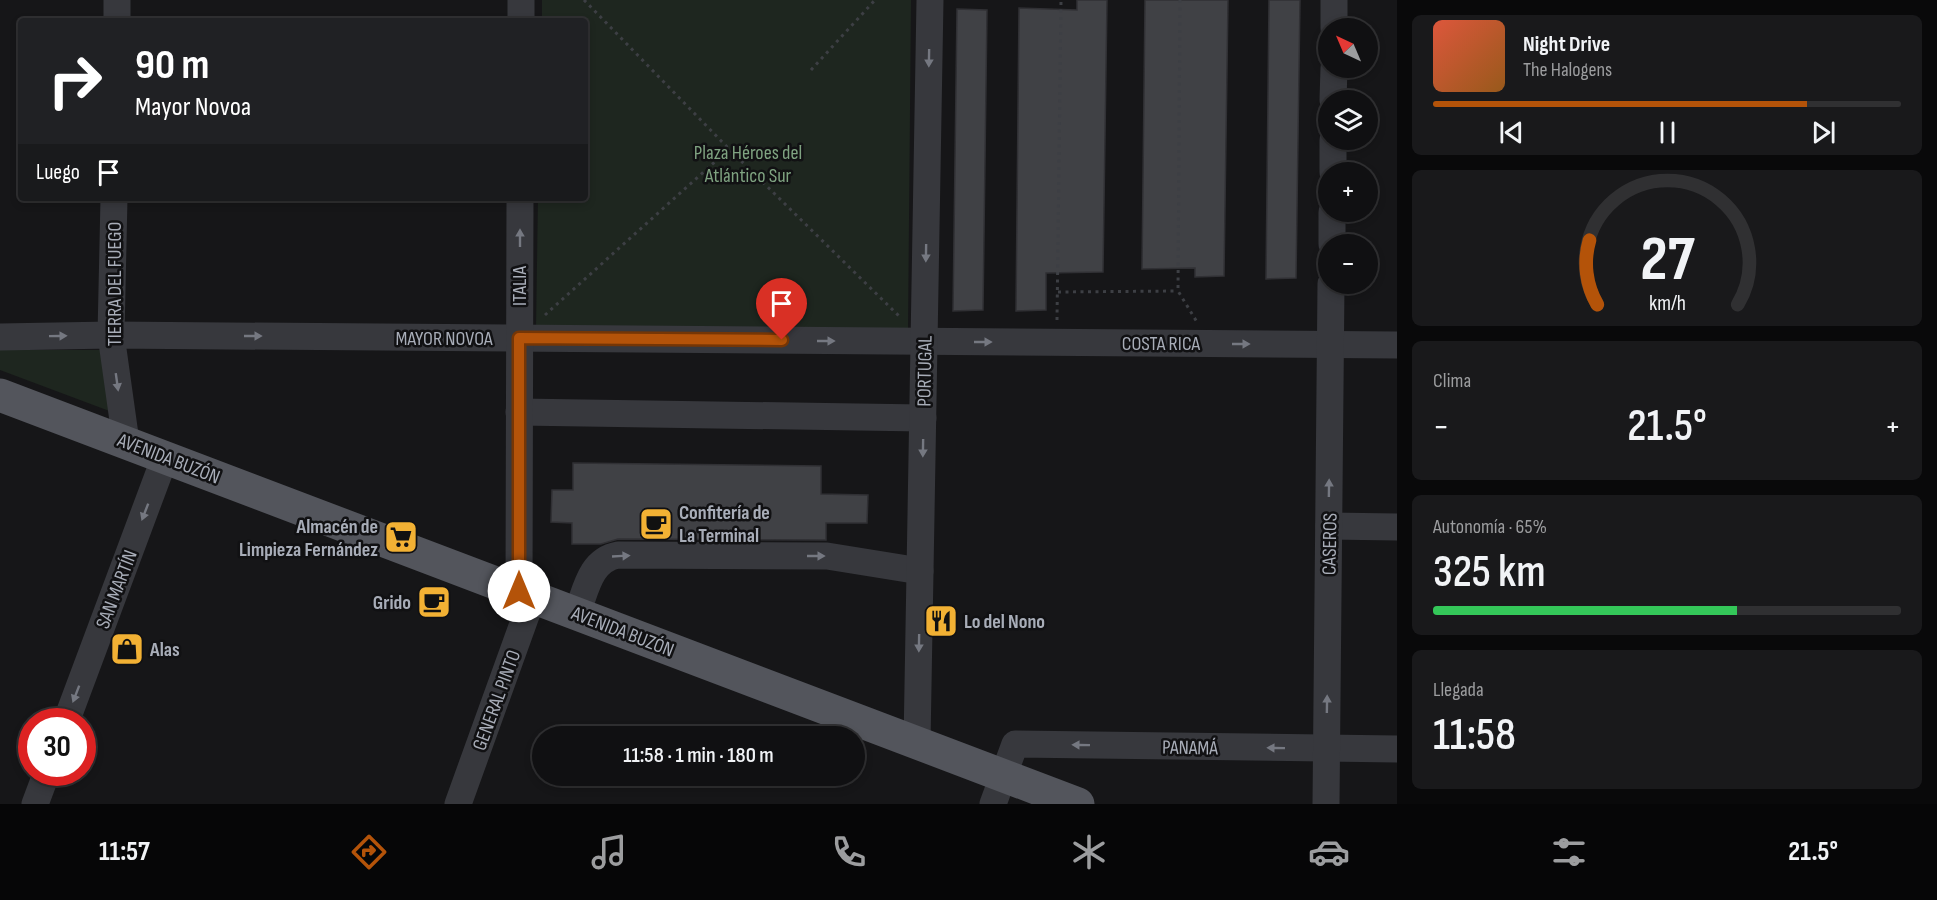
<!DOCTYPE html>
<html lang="es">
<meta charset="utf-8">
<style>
body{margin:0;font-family:"Sofia Sans Condensed",sans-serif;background:#19191b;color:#f1f3f6;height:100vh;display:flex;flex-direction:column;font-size:22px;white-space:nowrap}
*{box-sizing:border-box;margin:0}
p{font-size:20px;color:#9c9d9f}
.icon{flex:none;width:33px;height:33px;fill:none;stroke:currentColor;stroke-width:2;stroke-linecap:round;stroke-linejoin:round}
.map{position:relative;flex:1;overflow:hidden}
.drawer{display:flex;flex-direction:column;gap:15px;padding:15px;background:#09090a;width:540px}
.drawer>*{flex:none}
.banner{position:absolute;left:18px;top:18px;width:570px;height:183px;border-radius:6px;box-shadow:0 3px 9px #0003,0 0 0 2px #303032;background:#202124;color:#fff;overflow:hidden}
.needle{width:39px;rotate:316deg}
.controls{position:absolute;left:1318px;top:18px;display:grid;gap:12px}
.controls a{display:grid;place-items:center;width:60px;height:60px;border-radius:50%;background:#101012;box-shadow:0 3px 9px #0003,0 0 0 2px #303032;font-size:30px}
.speed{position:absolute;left:18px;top:708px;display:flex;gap:12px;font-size:30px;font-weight:700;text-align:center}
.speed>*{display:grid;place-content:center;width:78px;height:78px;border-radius:50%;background:#101012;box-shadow:0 3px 9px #0003,0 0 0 2px #303032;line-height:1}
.speed .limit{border:9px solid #d22;background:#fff;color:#111}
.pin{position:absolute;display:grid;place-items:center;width:51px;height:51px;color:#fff;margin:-62px -26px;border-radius:50% 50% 50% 0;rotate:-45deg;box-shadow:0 0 6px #0007}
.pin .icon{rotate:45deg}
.me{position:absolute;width:66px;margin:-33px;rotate:0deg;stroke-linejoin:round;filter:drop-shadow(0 0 4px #0008)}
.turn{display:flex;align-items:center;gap:21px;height:126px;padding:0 18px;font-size:27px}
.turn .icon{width:78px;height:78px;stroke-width:2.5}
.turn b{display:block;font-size:42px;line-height:51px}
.then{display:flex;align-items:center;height:57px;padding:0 18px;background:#0003;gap:12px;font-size:22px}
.big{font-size:45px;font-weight:600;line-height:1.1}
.drawer .card{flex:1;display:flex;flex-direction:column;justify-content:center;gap:9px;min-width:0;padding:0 21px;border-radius:9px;background:#19191b}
.drawer .dial{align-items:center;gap:0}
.dial svg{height:156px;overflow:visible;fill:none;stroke:#303032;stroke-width:7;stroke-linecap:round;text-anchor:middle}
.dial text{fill:#f1f3f6;stroke:none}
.song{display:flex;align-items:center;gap:18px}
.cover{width:72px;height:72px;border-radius:9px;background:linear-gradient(135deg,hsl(10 70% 55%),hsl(30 70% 35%))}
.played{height:6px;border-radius:3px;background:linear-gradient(90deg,#b45309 80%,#303032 80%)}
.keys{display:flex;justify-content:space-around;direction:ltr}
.heat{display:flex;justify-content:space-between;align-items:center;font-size:33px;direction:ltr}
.charge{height:9px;border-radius:4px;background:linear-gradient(90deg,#34c759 65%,#303032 0)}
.trip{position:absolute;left:532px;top:726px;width:333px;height:60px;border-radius:30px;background:#101012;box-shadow:0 3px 9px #0003,0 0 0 2px #303032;font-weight:600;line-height:60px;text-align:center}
.dock{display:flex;height:96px;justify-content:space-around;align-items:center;background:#060607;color:#9c9d9f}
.dock .icon{width:42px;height:42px}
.dock .on{color:#b45309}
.dock b{font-size:27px;color:#f1f3f6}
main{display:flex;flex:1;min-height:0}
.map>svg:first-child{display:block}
.green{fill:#1e261f}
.building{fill:#404145;stroke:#303034;stroke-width:1.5}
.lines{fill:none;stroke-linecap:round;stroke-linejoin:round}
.path{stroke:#3d3f44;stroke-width:3;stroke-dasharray:3 4.5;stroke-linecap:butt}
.minor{stroke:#37383d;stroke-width:27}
.major{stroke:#53555c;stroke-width:33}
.oneway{fill:#757881}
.route-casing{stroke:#753606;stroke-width:15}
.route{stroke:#b45309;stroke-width:10}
.labels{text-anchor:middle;stroke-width:5;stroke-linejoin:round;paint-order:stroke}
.park-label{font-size:20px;fill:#7fa381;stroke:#111113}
.street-label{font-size:20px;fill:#a8adb8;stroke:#111113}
.poi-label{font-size:20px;font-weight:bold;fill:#a8adb8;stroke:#111113;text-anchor:start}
</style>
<main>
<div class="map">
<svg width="1397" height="804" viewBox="0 0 1397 804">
<rect width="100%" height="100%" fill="#161618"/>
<!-- green -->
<g class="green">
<polygon points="542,0 911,0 908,331 536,328 538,198 585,198 585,21 542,21"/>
<polygon points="0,350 108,350 120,415 0,370"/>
</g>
<!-- building -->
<g class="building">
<polygon points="1077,0 1107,0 1103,272 1046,273 1046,310 1016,311 1019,8 1077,10"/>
<polygon points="1145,0 1228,0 1224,276 1195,277 1195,268 1142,269"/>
<polygon points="1269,0 1300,0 1296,278 1266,279"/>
<polygon points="957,9 987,10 983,310 953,311"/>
<polygon points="573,463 821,466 821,494 868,495 867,523 826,523 826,540 618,539 601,544 572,544 572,523 551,522 552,490 573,490"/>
</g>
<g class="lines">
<!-- path -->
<g class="path">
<polyline points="584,0 729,149 900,317"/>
<polyline points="1180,0 1178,291 1197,322"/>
<polyline points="811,70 875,0"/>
<polyline points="1058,292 1178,291"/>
<polyline points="545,315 729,149"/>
<polyline points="1057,320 1061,1"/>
</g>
<!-- minor -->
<g class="minor">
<polyline points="117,21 117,0"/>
<polyline points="521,21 521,0"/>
<polyline points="1334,28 1334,0"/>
<polyline points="1333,100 1334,68"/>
<polyline points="1333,172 1333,140"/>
<polyline points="114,198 111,335 126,442"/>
<polyline points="1332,244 1332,212"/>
<polyline points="0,337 111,335 1397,345"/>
<polyline points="519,412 923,418"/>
<polyline points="1329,526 1397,527"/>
<polyline points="519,591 520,198"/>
<path d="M577 613C586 590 590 560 618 555L827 556 920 571"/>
<polyline points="66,722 165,457"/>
<polyline points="917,743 930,0"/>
<polyline points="35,804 47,772"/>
<polyline points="458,804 533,596"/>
<polyline points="993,804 1015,744 1397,749"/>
<polyline points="1326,804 1331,284"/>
</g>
<!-- major -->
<polyline class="major" points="0,395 1078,804"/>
</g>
<!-- one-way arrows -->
<defs><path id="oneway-solid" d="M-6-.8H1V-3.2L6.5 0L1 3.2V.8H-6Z" transform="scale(1.5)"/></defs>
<g class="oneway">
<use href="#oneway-solid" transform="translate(929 58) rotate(91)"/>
<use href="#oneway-solid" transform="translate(520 238) rotate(-90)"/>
<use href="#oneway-solid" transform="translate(926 253) rotate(91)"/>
<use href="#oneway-solid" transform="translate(58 336) rotate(-1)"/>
<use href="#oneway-solid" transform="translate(253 336)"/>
<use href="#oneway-solid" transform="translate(826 341)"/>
<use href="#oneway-solid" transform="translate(983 342)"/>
<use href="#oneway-solid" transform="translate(1241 344)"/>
<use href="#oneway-solid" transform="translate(117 382) rotate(82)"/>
<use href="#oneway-solid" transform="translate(923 448) rotate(91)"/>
<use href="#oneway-solid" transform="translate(1329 488) rotate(-89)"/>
<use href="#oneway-solid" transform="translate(145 512) rotate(111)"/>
<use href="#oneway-solid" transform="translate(621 556) rotate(-3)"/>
<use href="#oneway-solid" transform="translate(816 556)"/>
<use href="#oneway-solid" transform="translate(919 643) rotate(91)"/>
<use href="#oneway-solid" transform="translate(76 694) rotate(111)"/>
<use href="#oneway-solid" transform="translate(1327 704) rotate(-89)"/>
<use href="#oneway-solid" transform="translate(1081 745) rotate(-179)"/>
<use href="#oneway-solid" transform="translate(1276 748) rotate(-179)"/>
</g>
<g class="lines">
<!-- route casing -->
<g class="route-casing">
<polyline id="route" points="519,591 519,338 782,340"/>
</g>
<!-- route -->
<use href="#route" class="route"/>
</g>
<!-- icons -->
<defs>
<g id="cafe-square" transform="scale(1.725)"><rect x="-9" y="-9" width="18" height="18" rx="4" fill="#f2b134" stroke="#111113"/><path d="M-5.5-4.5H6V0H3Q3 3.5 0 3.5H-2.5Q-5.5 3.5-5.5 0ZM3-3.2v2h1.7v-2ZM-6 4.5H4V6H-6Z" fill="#111"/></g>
<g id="supermarket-square" transform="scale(1.725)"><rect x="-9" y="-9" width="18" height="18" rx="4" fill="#f2b134" stroke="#111113"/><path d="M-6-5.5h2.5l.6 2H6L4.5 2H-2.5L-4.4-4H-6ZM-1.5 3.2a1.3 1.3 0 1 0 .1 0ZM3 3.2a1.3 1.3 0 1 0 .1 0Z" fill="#111"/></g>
<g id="restaurant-square" transform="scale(1.725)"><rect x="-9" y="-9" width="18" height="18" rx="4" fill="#f2b134" stroke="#111113"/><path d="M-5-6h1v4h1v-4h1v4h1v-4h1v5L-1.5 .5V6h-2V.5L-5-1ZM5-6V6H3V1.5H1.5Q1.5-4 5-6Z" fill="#111"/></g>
<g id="shop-square" transform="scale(1.725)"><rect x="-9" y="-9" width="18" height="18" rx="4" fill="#f2b134" stroke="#111113"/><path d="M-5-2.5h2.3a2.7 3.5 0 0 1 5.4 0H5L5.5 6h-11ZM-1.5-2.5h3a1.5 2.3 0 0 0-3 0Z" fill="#111"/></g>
</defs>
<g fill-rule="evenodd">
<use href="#cafe-square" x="656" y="524"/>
<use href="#supermarket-square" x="401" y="537"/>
<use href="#cafe-square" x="434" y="602"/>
<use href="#restaurant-square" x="941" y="621"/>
<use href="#shop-square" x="127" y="649"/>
</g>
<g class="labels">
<!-- park labels -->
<g class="park-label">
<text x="748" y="159">Plaza Héroes del<tspan x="748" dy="23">Atlántico Sur</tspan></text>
</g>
<!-- street labels -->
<g class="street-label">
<text transform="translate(114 284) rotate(-90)" y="7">TIERRA DEL FUEGO</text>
<text transform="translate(519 286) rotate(-90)" y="7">ITALIA</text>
<text x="444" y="345">MAYOR NOVOA</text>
<text x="1161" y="350">COSTA RICA</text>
<text transform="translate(924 371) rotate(-89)" y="7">PORTUGAL</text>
<text transform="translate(169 458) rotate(21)" y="7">AVENIDA BUZÓN</text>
<text transform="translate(1329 544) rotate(-89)" y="7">CASEROS</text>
<text transform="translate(116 589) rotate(-69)" y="7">SAN MARTÍN</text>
<text transform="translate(623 631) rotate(21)" y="7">AVENIDA BUZÓN</text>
<text transform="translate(496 700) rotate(-70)" y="7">GENERAL PINTO</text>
<text transform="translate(1190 747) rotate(1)" y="7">PANAMÁ</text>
</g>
<!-- poi labels -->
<g class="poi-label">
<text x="679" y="519">Confitería de<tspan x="679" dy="23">La Terminal</tspan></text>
<text x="378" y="533" text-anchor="end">Almacén de<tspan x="378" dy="23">Limpieza Fernández</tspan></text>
<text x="411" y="609" text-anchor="end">Grido</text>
<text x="964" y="628">Lo del Nono</text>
<text x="150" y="656">Alas</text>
</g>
</g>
</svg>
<div class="controls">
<a><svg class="needle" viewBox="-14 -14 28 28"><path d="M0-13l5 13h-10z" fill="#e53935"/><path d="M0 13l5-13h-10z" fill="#9c9d9f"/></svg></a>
<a><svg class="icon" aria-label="layers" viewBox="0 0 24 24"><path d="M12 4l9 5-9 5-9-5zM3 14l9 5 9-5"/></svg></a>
<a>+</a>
<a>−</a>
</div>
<div class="speed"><div class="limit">30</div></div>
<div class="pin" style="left:782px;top:340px;background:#d93025"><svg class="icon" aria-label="arrive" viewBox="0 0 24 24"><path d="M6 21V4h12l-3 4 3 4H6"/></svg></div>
<svg class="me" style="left:519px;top:591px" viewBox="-20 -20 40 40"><circle r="19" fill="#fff"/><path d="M0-13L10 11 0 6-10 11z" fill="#b45309"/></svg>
<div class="trip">11:58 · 1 min · 180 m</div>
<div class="banner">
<div class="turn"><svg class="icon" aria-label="right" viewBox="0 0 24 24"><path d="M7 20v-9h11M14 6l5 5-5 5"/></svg><div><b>90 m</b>Mayor Novoa</div></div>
<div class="then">Luego<svg class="icon" aria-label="arrive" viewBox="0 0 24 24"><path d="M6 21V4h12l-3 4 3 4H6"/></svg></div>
</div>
</div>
<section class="drawer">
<div class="card">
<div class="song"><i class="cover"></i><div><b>Night Drive</b><p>The Halogens</p></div></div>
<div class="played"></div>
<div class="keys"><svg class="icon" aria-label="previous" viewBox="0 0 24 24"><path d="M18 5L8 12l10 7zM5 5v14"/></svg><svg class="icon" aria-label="pause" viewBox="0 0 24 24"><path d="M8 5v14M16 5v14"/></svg><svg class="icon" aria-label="next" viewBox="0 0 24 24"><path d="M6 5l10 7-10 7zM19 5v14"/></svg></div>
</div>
<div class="card dial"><svg viewBox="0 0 100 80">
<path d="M14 69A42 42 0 1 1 86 69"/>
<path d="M14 69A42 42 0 0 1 10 36" stroke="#b45309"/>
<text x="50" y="56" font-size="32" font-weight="700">27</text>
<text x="50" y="72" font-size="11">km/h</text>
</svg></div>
<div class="card"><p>Clima</p>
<div class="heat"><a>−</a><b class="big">21.5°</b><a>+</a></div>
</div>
<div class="card"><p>Autonomía · 65%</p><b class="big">325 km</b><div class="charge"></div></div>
<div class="card"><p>Llegada</p><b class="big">11:58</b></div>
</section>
</main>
<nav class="dock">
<b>11:57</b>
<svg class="icon on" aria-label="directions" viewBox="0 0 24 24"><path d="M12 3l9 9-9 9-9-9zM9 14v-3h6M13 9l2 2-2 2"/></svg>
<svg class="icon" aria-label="music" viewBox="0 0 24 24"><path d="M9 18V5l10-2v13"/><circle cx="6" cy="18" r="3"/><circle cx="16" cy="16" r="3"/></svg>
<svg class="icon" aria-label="phone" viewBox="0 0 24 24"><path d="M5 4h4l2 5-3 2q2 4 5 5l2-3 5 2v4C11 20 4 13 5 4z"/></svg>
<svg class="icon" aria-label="climate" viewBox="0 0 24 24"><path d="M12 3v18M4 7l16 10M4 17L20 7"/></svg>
<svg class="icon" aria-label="car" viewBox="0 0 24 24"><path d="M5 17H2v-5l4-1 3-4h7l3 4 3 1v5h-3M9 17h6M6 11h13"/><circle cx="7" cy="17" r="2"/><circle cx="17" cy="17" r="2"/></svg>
<svg class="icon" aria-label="filters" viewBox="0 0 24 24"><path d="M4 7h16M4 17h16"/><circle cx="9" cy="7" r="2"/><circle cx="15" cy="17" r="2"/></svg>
<b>21.5°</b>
</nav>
